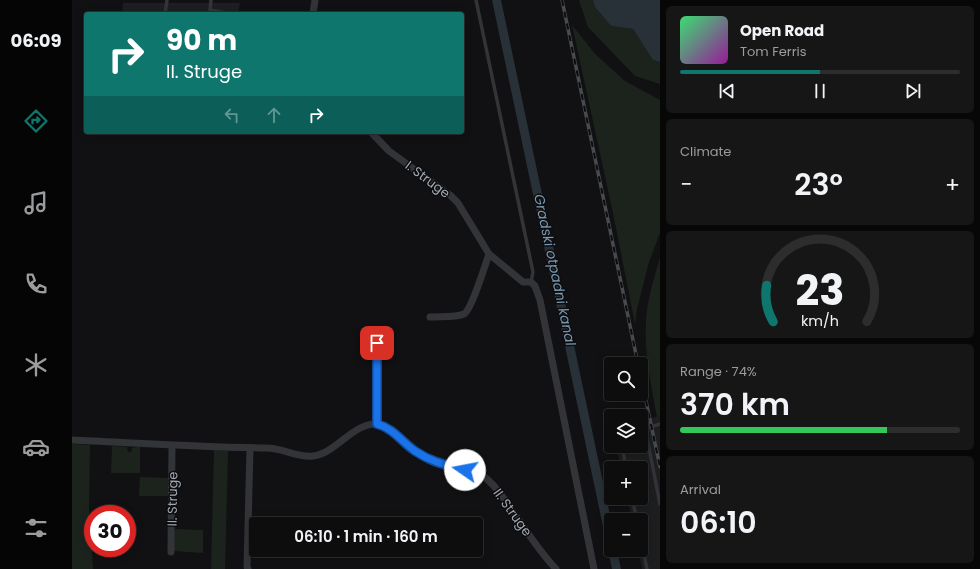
<!DOCTYPE html>
<meta charset="utf-8">
<style>
body{margin:0;font-family:Poppins,sans-serif;background:#161617;color:#f1f3f6;height:100vh;display:flex;flex-direction:column;font-size:15px;white-space:nowrap}
*{box-sizing:border-box;margin:0}
p{font-size:13px;color:#9a9c9e}
.icon{flex:none;width:22px;height:22px;fill:none;stroke:currentColor;stroke-width:2;stroke-linecap:round;stroke-linejoin:round}
.map{position:relative;flex:1;overflow:hidden}
.drawer{display:flex;flex-direction:column;gap:6px;padding:6px;background:#070708;width:320px}
.drawer>*{flex:none}
.top-card{position:absolute;left:12px;top:12px;width:380px;height:122px;border-radius:4px;box-shadow:0 2px 10px #0003,0 0 0 1px #2d2d2e;background:#0f766e;color:#fff;overflow:hidden}
.buttons{position:absolute;left:532px;top:357px;display:grid;gap:8px}
.buttons a{display:grid;place-items:center;width:44px;height:44px;border-radius:4px;background:#0d0d0e;box-shadow:0 2px 10px #0003,0 0 0 1px #2d2d2e;font-size:20px}
.speed{position:absolute;left:12px;top:505px;display:flex;gap:8px;font-size:20px;font-weight:700;text-align:center}
.speed>*{display:grid;place-content:center;width:52px;height:52px;border-radius:50%;background:#0d0d0e;box-shadow:0 2px 10px #0003,0 0 0 1px #2d2d2e;line-height:1}
.speed .limit{border:6px solid #d22;background:#fff;color:#111}
.pin{position:absolute;display:grid;place-items:center;width:34px;height:34px;color:#fff;margin:-17px;border-radius:8px;box-shadow:0 2px 6px #0006}
.me{position:absolute;width:44px;margin:-22px;rotate:282deg;stroke-linejoin:round;filter:drop-shadow(0 0 3px #0008)}
.turn{display:flex;align-items:center;gap:14px;height:84px;padding:0 16px;font-size:18px}
.turn .icon{width:52px;height:52px;stroke-width:2.5}
.turn b{display:block;font-size:28px;line-height:34px}
.lanes{display:flex;align-items:center;height:38px;padding:0 16px;background:#0003;justify-content:center;gap:20px;direction:ltr}
.lanes .off{opacity:.35}
.big{font-size:30px;font-weight:600;line-height:1.1}
.drawer .card{flex:1;display:flex;flex-direction:column;justify-content:center;gap:6px;min-width:0;padding:0 14px;border-radius:6px;background:#161617}
.drawer .dial{align-items:center;gap:0}
.dial svg{height:104px;overflow:visible;fill:none;stroke:#2d2d2e;stroke-width:7;stroke-linecap:round;text-anchor:middle}
.dial text{fill:#f1f3f6;stroke:none}
.song{display:flex;align-items:center;gap:12px}
.cover{width:48px;height:48px;border-radius:6px;background:linear-gradient(135deg,hsl(140 70% 55%),hsl(300 70% 35%))}
.played{height:4px;border-radius:2px;background:linear-gradient(90deg,#0f766e 50%,#2d2d2e 50%)}
.keys{display:flex;justify-content:space-around;direction:ltr}
.heat{display:flex;justify-content:space-between;align-items:center;font-size:22px;direction:ltr}
.charge{height:6px;border-radius:3px;background:linear-gradient(90deg,#34c759 74%,#2d2d2e 0)}
.trip{position:absolute;left:177px;top:517px;width:234px;height:40px;border-radius:4px;background:#0d0d0e;box-shadow:0 2px 10px #0003,0 0 0 1px #2d2d2e;font-weight:600;line-height:40px;text-align:center}
main{display:flex;flex:1;min-height:0}
.tabs{display:flex;flex-direction:column;width:72px;justify-content:space-around;align-items:center;background:#050506;color:#9a9c9e}
.tabs .icon{width:28px;height:28px}
.tabs .selected{color:#0f766e}
.tabs b{font-size:18px;color:#f1f3f6}
.map>svg:first-child{display:block}
.built{fill:#1d1e20}
.green{fill:#1c231c}
.water{fill:#283137}
.lines{fill:none;stroke-linecap:round;stroke-linejoin:round}
.service{stroke:#323438;stroke-width:3.5}
.minor{stroke:#323438;stroke-width:7}
.rail-casing{stroke:#474a4f;stroke-width:3.5}
.rail{stroke:#0d0d0e;stroke-width:2;stroke-dasharray:6;stroke-linecap:butt}
.route-casing{stroke:#114b97;stroke-width:10}
.route{stroke:#1a73e8;stroke-width:7}
.labels{text-anchor:middle;stroke-width:3;stroke-linejoin:round;paint-order:stroke}
.street-label{font-size:13px;fill:#a2a8b4;stroke:#0d0d0e}
.water-label{font-size:14px;font-style:italic;fill:#7898b1;stroke:#0d0d0e}
</style>
<main>
<nav class="tabs">
<b>06:09</b>
<svg class="icon selected" aria-label="directions" viewBox="0 0 24 24"><path d="M12 3l9 9-9 9-9-9zM9 14v-3h6M13 9l2 2-2 2"/></svg>
<svg class="icon" aria-label="music" viewBox="0 0 24 24"><path d="M9 18V5l10-2v13"/><circle cx="6" cy="18" r="3"/><circle cx="16" cy="16" r="3"/></svg>
<svg class="icon" aria-label="phone" viewBox="0 0 24 24"><path d="M5 4h4l2 5-3 2q2 4 5 5l2-3 5 2v4C11 20 4 13 5 4z"/></svg>
<svg class="icon" aria-label="climate" viewBox="0 0 24 24"><path d="M12 3v18M4 7l16 10M4 17L20 7"/></svg>
<svg class="icon" aria-label="car" viewBox="0 0 24 24"><path d="M5 17H2v-5l4-1 3-4h7l3 4 3 1v5h-3M9 17h6M6 11h13"/><circle cx="7" cy="17" r="2"/><circle cx="17" cy="17" r="2"/></svg>
<svg class="icon" aria-label="filters" viewBox="0 0 24 24"><path d="M4 7h16M4 17h16"/><circle cx="9" cy="7" r="2"/><circle cx="15" cy="17" r="2"/></svg>
</nav>
<div class="map">
<svg width="588" height="569" viewBox="0 0 588 569">
<rect width="100%" height="100%" fill="#111113"/>
<!-- built -->
<g class="built">
<polygon points="51,3 168,3 166,14 50,14"/>
<polygon points="588,416 588,569 570,569 566,550 569,550 569,520 560,520 555,498 569,498 569,468 549,468 544,446 569,446 569,420"/>
</g>
<!-- green -->
<g class="green">
<polygon points="507,0 521,0 523,7 539,26 561,29 581,60 588,62 588,84 563,76 516,27"/>
<polygon points="500,25 523,54 553,81 588,100 588,233 577,262 565,309 563,324 541,213"/>
<path d="M588 258V416L585 417C579 385 572 353 574 321 575 300 582 278 588 258Z"/>
<polygon points="0,444 18,445 17,509 21,569 0,569"/>
<polygon points="40,446 55,447 56,452 59,452 60,448 68,446 68,473 39,473"/>
<polygon points="142,450 156,451 153,569 139,569"/>
<polygon points="68,477 96,478 96,496 67,496"/>
<polygon points="103,529 131,530 131,553 102,551"/>
</g>
<!-- water -->
<g class="water">
<polygon points="420,0 429,0 539,520 539,550 545,550 549,569 540,569"/>
<polygon points="521,0 588,0 588,62 581,60 561,29 539,26 523,7"/>
</g>
<g class="lines">
<!-- service -->
<g class="service">
<polyline points="139,0 138,10 160,14"/>
<polyline points="404,0 461,272 459,282"/>
<polyline points="93,14 95,0"/>
<polyline points="573,428 588,504"/>
<polyline points="569,430 588,424"/>
<polyline points="550,446 554,468"/>
<polyline points="560,498 565,520"/>
<polyline points="569,540 575,569"/>
</g>
<!-- minor -->
<g class="minor">
<polyline points="241,14 243,0"/>
<polyline points="299,132 317,151 378,195 386,203 417,254 451,282 459,282 463,286 468,300 522,569"/>
<path d="M358 317C367 316 383 318 392 314 400 309 413 265 417 254"/>
<polyline points="305,424 305,343"/>
<path d="M0 440C65 443 129 447 194 448 211 448 226 458 241 456 265 453 280 423 305 424 317 424 343 453 356 460 375 469 400 466 416 480 424 487 431 497 437 506 452 527 466 550 484 569"/>
<polyline points="99,552 100,446"/>
<polyline points="176,569 175,567 178,448"/>
</g>
<!-- rail casing -->
<g class="rail-casing">
<g id="rail">
<polyline points="490,0 566,364"/>
<polyline points="569,377 588,467"/>
</g>
</g>
<!-- rail -->
<use href="#rail" class="rail"/>
</g>
<g class="lines">
<!-- route casing -->
<g class="route-casing">
<path id="route" d="M305 343V424C321 428 330 442 343 451 359 462 374 465 393 470"/>
</g>
<!-- route -->
<use href="#route" class="route"/>
</g>
<g class="labels">
<!-- street labels -->
<g class="street-label">
<text transform="translate(356 179) rotate(37)" y="5">I. Struge</text>
<text transform="translate(100 499) rotate(-89)" y="5">II. Struge</text>
<text transform="translate(441 512) rotate(54)" y="5">II. Struge</text>
</g>
<!-- water labels -->
<g class="water-label">
<text transform="translate(483 270) rotate(78)" y="5">Gradski otpadni kanal</text>
</g>
</g>
</svg>
<div class="buttons">
<a><svg class="icon" aria-label="search" viewBox="0 0 24 24"><circle cx="10" cy="10" r="6"/><path d="M15 15l6 6"/></svg></a>
<a><svg class="icon" aria-label="layers" viewBox="0 0 24 24"><path d="M12 4l9 5-9 5-9-5zM3 14l9 5 9-5"/></svg></a>
<a>+</a>
<a>−</a>
</div>
<div class="speed"><div class="limit">30</div></div>
<div class="pin" style="left:305px;top:343px;background:#d93025"><svg class="icon" aria-label="arrive" viewBox="0 0 24 24"><path d="M6 21V4h12l-3 4 3 4H6"/></svg></div>
<svg class="me" style="left:393px;top:470px" viewBox="-20 -20 40 40"><circle r="19" fill="#fff"/><path d="M0-13L10 11 0 6-10 11z" fill="#1a73e8"/></svg>
<div class="trip">06:10 · 1 min · 160 m</div>
<div class="top-card">
<div class="turn"><svg class="icon" aria-label="right" viewBox="0 0 24 24"><path d="M7 20v-9h11M14 6l5 5-5 5"/></svg><div><b>90 m</b>II. Struge</div></div>
<div class="lanes"><svg class="icon off" aria-label="left" viewBox="0 0 24 24"><path d="M17 20v-9H6M10 6l-5 5 5 5"/></svg><svg class="icon off" aria-label="ahead" viewBox="0 0 24 24"><path d="M12 20V5M6 11l6-6 6 6"/></svg><svg class="icon" aria-label="right" viewBox="0 0 24 24"><path d="M7 20v-9h11M14 6l5 5-5 5"/></svg></div>
</div>
</div>
<section class="drawer">
<div class="card">
<div class="song"><i class="cover"></i><div><b>Open Road</b><p>Tom Ferris</p></div></div>
<div class="played"></div>
<div class="keys"><svg class="icon" aria-label="previous" viewBox="0 0 24 24"><path d="M18 5L8 12l10 7zM5 5v14"/></svg><svg class="icon" aria-label="pause" viewBox="0 0 24 24"><path d="M8 5v14M16 5v14"/></svg><svg class="icon" aria-label="next" viewBox="0 0 24 24"><path d="M6 5l10 7-10 7zM19 5v14"/></svg></div>
</div>
<div class="card"><p>Climate</p>
<div class="heat"><a>−</a><b class="big">23°</b><a>+</a></div>
</div>
<div class="card dial"><svg viewBox="0 0 100 80">
<path d="M14 69A42 42 0 1 1 86 69"/>
<path d="M14 69A42 42 0 0 1 9 41" stroke="#0f766e"/>
<text x="50" y="56" font-size="32" font-weight="700">23</text>
<text x="50" y="72" font-size="11">km/h</text>
</svg></div>
<div class="card"><p>Range · 74%</p><b class="big">370 km</b><div class="charge"></div></div>
<div class="card"><p>Arrival</p><b class="big">06:10</b></div>
</section>
</main>
